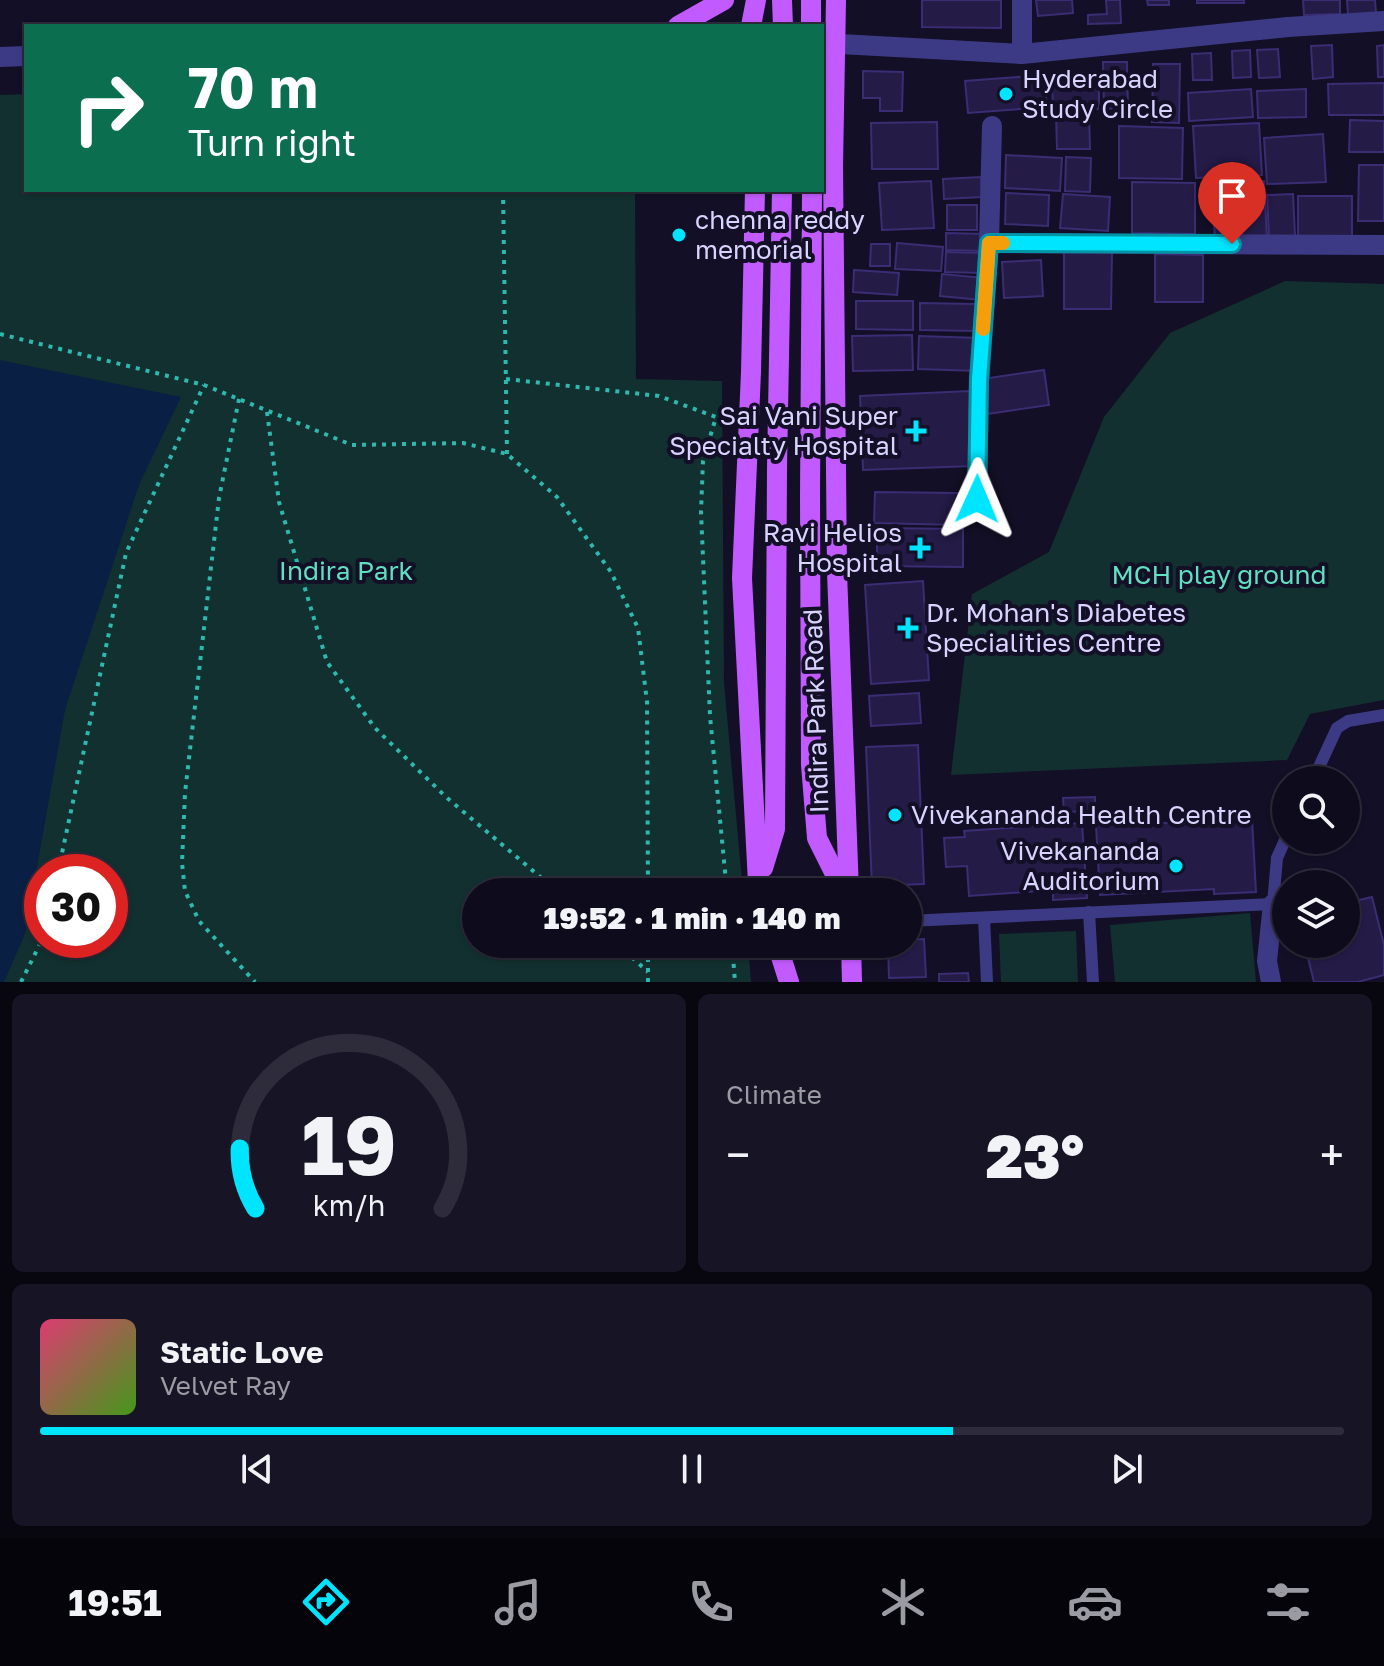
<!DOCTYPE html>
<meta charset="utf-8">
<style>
body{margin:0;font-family:"Golos Text",sans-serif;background:#171425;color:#f1f3f6;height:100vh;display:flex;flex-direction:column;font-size:30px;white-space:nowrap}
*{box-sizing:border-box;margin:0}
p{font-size:26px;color:#9b9ba3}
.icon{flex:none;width:44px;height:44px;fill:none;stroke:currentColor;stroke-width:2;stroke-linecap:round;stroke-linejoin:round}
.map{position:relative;height:982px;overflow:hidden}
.sheet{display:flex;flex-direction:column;gap:12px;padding:12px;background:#08060f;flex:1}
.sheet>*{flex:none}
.hud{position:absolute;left:24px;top:24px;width:800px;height:168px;border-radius:0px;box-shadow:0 2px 6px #0004,0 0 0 2px #2e2b3b;background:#0b6e4f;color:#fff;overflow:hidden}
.buttons{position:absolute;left:1272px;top:766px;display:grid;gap:16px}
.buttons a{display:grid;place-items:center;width:88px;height:88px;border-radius:50%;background:#0e0b1c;box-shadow:0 2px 6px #0004,0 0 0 2px #2e2b3b;font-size:40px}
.speed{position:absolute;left:24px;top:854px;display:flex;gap:16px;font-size:40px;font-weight:700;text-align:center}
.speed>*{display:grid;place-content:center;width:104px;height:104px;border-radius:50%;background:#0e0b1c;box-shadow:0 2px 6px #0004,0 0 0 2px #2e2b3b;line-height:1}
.speed .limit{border:12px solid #d22;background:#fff;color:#111}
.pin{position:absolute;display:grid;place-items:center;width:68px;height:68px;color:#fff;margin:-82px -34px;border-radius:50% 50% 50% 0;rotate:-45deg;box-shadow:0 0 8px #0007}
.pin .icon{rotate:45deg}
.me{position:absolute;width:88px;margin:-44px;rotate:1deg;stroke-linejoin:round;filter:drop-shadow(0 0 6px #0008)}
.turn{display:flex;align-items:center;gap:28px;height:168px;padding:0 32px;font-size:36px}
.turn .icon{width:104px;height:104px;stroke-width:2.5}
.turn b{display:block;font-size:56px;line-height:68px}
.big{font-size:60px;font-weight:800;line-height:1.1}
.sheet .widget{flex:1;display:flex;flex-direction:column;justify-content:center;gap:12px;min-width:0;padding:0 28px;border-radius:12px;background:#171425}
.sheet .dial{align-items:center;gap:0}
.dial svg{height:208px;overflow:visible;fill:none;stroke:#2e2b3b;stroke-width:7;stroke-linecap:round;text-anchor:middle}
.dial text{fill:#f1f3f6;stroke:none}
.song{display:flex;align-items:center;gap:24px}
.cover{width:96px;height:96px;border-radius:12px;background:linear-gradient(135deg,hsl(340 70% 55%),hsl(100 70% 35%))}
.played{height:8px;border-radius:4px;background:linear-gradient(90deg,#00e5ff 70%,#2e2b3b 70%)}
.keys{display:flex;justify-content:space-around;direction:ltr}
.heat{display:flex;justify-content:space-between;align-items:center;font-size:44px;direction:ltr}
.sheet .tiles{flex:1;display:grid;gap:12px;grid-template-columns:1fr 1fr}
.widget:last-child{grid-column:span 2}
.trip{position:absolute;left:462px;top:878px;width:460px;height:80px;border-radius:40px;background:#0e0b1c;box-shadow:0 2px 6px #0004,0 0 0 2px #2e2b3b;font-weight:800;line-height:80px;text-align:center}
.tabs{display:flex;height:128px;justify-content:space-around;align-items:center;background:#06040b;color:#9b9ba3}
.tabs .icon{width:56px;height:56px}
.tabs .active{color:#00e5ff}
.tabs b{font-size:36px;color:#f1f3f6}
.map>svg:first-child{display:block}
.green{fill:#12302f;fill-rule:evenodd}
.water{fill:#0a1f44}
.building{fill:#241b47;stroke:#3b2d73;stroke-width:2}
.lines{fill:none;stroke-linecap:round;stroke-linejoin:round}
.path{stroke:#2fb8b0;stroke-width:4;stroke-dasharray:4 6;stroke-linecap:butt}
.service{stroke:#3d3a85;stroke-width:12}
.minor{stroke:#3d3a85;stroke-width:20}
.tertiary{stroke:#3d3a85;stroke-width:20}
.primary{stroke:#c25bff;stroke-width:20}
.route-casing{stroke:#0095a6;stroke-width:20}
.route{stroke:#00e5ff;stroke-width:14}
.slow{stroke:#f59e0b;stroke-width:14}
.poi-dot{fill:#00e5ff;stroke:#130f26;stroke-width:3}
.labels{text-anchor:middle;stroke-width:8;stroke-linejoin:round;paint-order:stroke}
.poi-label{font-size:26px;fill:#d9d4ff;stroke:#130f26;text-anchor:start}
.park-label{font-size:26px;fill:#5fe0c0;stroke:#130f26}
.street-label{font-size:26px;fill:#d9d4ff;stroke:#130f26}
</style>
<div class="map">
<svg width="1384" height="982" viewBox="0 0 1384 982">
<rect width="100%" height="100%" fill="#130f26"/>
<!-- green -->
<g class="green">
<path d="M26 94V190H635L636 379 722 381 724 683 743 892H476V944H748L751 982H0V95ZM42 872H110V940H42Z"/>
<polygon points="1285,281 1384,284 1384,700 1310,714 1287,760 951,775 972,594 1049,552 1104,417 1170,333"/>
<polygon points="1250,913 1256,982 1115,982 1110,925"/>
<polygon points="1076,931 1078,982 1001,982 999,934"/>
</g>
<!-- water -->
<polygon class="water" points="0,360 181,397 139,485 65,710 25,934 4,982 0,982"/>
<!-- building -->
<g class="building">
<polygon points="922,0 1001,0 1001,28 922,27"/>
<polygon points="1036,0 1072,0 1073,13 1038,16"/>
<polygon points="1106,0 1120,0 1121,23 1088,24 1088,15 1107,14"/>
<polygon points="1147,0 1169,0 1169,5 1148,5"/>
<rect x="1197" y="0" width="47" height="3"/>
<polygon points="1303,0 1340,0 1340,14 1304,15"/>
<polygon points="1347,0 1375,0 1376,13 1348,15"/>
<polygon points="1332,45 1333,77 1313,79 1311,46"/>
<polygon points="1384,45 1384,77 1378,77 1377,46"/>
<polygon points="1278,49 1280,77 1259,78 1257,50"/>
<polygon points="1250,50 1251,77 1233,78 1232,51"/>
<polygon points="1211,53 1212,80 1193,80 1192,54"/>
<polygon points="1103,62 1127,62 1128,108 1104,109"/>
<polygon points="1153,64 1180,64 1179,123 1152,122"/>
<polygon points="863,71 903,72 902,111 880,111 880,98 863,98"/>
<polygon points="1044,75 1047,107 968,113 965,81"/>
<polygon points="1052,82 1099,82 1099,109 1053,109"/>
<polygon points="1384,83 1384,115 1329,115 1328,84"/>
<polygon points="1251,89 1253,117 1189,121 1188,93"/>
<polygon points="1306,89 1306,117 1258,118 1257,91"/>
<polygon points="1056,113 1089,113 1090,149 1057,149"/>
<polygon points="1350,120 1384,121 1384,152 1349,152"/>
<polygon points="937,122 938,169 872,169 871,123"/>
<polygon points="1259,123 1262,175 1196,178 1193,126"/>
<polygon points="1119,126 1183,128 1182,179 1119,178"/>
<polygon points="1323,134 1326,182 1267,184 1264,138"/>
<polygon points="1006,155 1062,158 1060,191 1005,188"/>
<polygon points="1066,157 1091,158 1090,192 1065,191"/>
<polygon points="1359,165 1384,165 1384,221 1358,221"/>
<polygon points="981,177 982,197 944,199 943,179"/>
<polygon points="931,181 934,228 882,230 879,183"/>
<polygon points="1264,181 1267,239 1215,241 1212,183"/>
<polygon points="1132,182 1195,183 1195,234 1132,233"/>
<polygon points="1006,193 1049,195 1048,226 1005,224"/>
<polygon points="1063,194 1110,197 1108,231 1060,228"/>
<polygon points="1293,194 1295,236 1269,237 1267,195"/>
<polygon points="1298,196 1352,196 1352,240 1298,239"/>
<rect x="947" y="205" width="30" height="25"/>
<polygon points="946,233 985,234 985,251 946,250"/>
<polygon points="897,243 943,247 941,271 895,269"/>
<polygon points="871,244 890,244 890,266 870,266"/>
<polygon points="946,252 982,253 982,273 945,272"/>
<polygon points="1064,252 1112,252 1111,309 1064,309"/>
<polygon points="1155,254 1203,255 1203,302 1155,302"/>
<polygon points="1041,260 1043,296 1004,298 1002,262"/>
<polygon points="854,270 899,273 897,295 853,292"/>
<polygon points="942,274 983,278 981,300 940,296"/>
<polygon points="856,301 913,301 913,330 856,329"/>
<polygon points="920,303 977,304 976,331 920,330"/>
<polygon points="912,335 913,370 853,371 852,336"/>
<polygon points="919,336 979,338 978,371 918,369"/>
<polygon points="1044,370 1049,405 987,414 982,379"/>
<polygon points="970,391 973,466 863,470 860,396"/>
<polygon points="875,492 958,493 958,525 874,523"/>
<polygon points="877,528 963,529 963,567 877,566"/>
<polygon points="923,581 929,680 871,684 865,585"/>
<polygon points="919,693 921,723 871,726 869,696"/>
<polygon points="918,745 924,884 872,886 866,747"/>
<polygon points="1095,797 1095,811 1064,812 1063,798"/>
<polygon points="1252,819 1256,892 1214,894 1214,889 1100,895 1096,826"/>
<polygon points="1082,823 1087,898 1053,900 1053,890 969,896 967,866 946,867 944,838 965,837 964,831"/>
<polygon points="1372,897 1384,945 1384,975 1358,982 1314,982 1307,954 1321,951 1319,944 1346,944 1346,903"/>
<polygon points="924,939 926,977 889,978 888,944 908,944 908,940"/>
<polygon points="968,973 969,982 939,982 939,974"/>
</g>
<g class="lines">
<!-- path -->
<g class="path">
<polyline points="503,190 507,454"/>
<polyline points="0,334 204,385 352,445 463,443 507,454 557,497 611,572 638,628 647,702 648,892"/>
<polyline points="506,379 659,396 716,417 703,461 701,512 710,716 727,892"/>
<polyline points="239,399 219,498 185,793 182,863 185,891 199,921 255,982"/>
<polyline points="267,412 279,502 327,662 375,728 446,797 558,892"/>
<polyline points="58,872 126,553 204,385"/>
<polyline points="617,944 648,972"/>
<polyline points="732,944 735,982"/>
<polyline points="21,982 42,940"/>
<polyline points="648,982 648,944"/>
</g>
<!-- service -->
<g class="service">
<polyline points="1313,780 1337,728 1348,721 1384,715"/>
<polyline points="1089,912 1093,982"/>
<polyline points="984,918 987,982"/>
<polyline points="908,921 1273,904 1277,858 1286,838"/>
</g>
<!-- minor -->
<g class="minor">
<polyline points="822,43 1022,54 1288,27 1384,21"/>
<polyline points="1022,54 1022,0"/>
<polyline points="989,243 1384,245"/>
<polyline points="977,499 979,380 989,243 992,126"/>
<polyline points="1271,982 1267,961 1273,904"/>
</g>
<!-- tertiary -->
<polyline class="tertiary" points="0,57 26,56"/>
<!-- primary -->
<g class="primary">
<polyline points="782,0 783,26"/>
<polyline points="811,0 811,26"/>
<polyline points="836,0 833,165 837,572 849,892"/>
<polyline points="678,26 724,0"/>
<polyline points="751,26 756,0"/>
<polyline points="755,190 751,372 742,578 758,883 761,892"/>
<polyline points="812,190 810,495 811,765 817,838 844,892"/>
<polyline points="763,868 775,829 777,468 782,190"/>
<polyline points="777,944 789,982"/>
<polyline points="851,944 852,982"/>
</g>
</g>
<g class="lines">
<!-- route casing -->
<g class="route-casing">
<polyline id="route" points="977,499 979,380 989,243 1232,244"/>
</g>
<!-- route -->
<use href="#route" class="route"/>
<!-- slow -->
<polyline class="slow" points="983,329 989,243 1003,243"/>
</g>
<!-- markers -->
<g class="poi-dot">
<circle cx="1006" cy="94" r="8"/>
<circle cx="679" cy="235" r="8"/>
<path d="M912 419h8v8h8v8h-8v8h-8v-8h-8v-8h8z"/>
<path d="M916 536h8v8h8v8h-8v8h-8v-8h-8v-8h8z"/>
<path d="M904 616h8v8h8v8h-8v8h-8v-8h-8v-8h8z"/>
<circle cx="895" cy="815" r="8"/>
<circle cx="1176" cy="866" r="8"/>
</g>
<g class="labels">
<!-- poi labels -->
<g class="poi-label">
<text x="1022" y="88">Hyderabad<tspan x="1022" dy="30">Study Circle</tspan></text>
<text x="695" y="229">chenna reddy<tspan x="695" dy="30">memorial</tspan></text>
<text x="898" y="425" text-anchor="end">Sai Vani Super<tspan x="898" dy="30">Specialty Hospital</tspan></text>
<text x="902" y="542" text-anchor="end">Ravi Helios<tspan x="902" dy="30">Hospital</tspan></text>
<text x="926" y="622">Dr. Mohan's Diabetes<tspan x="926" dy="30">Specialities Centre</tspan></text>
<text x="911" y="824">Vivekananda Health Centre</text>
<text x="1160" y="860" text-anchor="end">Vivekananda<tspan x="1160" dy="30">Auditorium</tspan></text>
</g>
<!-- park labels -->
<g class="park-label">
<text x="346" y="580">Indira Park</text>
<text x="1219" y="584">MCH play ground</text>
</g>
<!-- street labels -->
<g class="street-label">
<text transform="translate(816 711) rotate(-92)" y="9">Indira Park Road</text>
</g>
</g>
</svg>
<div class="buttons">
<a><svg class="icon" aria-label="search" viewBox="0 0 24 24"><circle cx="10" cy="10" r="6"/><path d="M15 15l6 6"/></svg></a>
<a><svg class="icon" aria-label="layers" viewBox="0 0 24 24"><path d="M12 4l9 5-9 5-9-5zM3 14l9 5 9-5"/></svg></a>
</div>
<div class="speed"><div class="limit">30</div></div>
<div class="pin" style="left:1232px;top:244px;background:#d93025"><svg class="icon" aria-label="arrive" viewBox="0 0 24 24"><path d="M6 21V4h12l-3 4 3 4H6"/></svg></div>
<svg class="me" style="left:977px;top:499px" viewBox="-20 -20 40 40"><path d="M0-17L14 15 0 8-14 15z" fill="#00e5ff" stroke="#fff" stroke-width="4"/></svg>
<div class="trip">19:52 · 1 min · 140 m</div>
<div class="hud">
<div class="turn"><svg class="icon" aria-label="right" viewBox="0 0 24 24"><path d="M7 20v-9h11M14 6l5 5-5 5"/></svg><div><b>70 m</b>Turn right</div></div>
</div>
</div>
<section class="sheet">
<div class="tiles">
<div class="widget dial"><svg viewBox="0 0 100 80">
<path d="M14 69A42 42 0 1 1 86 69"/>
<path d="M14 69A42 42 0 0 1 8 46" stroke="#00e5ff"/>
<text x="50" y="56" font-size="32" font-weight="700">19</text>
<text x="50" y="72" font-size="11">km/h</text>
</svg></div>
<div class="widget"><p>Climate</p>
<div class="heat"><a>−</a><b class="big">23°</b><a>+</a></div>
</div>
<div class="widget">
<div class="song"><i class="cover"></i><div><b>Static Love</b><p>Velvet Ray</p></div></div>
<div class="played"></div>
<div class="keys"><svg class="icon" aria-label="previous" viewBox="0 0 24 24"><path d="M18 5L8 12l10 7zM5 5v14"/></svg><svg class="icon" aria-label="pause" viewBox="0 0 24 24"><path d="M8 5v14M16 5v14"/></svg><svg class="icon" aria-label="next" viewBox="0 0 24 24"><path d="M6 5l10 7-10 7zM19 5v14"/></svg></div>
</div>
</div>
</section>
<nav class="tabs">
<b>19:51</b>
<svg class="icon active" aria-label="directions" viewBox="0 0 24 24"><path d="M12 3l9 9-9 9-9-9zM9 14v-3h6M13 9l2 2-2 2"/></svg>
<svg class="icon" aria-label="music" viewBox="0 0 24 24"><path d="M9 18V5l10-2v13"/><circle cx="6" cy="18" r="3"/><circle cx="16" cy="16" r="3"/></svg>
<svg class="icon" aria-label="phone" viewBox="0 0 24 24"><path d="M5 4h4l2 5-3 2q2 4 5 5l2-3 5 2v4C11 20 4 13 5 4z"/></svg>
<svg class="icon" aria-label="climate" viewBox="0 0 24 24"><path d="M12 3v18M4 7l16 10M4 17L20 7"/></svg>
<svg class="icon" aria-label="car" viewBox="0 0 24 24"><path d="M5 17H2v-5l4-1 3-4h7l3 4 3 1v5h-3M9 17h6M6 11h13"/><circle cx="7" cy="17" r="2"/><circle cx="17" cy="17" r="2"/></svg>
<svg class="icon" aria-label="filters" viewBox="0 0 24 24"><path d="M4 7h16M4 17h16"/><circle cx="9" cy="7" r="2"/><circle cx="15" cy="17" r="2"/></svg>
</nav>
